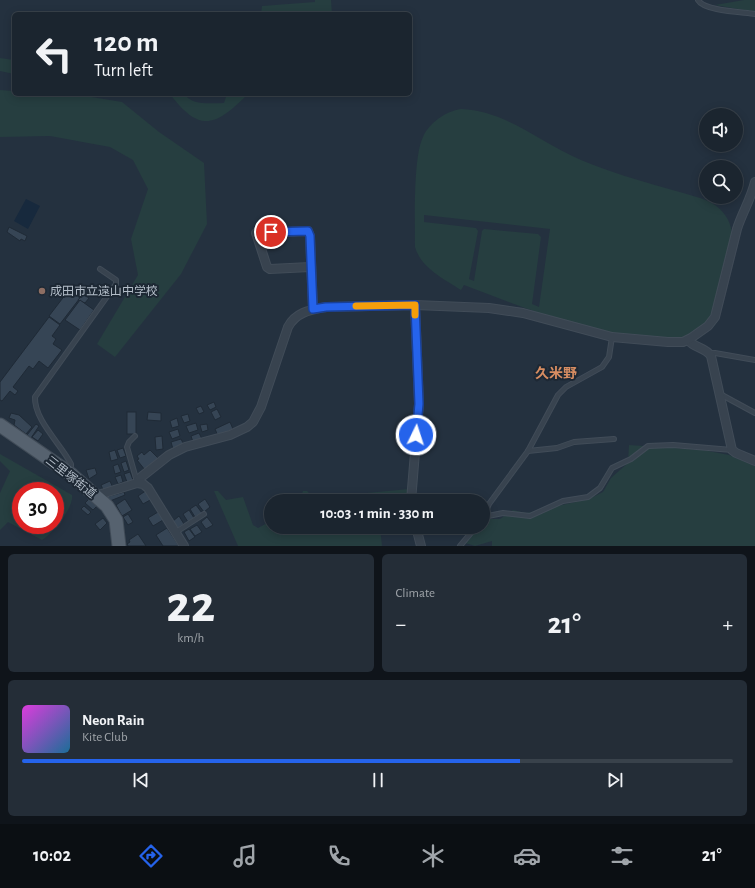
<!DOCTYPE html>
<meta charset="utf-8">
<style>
body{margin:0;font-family:"Alegreya Sans","Noto Sans JP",sans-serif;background:#242d37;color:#f1f3f6;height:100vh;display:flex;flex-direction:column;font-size:15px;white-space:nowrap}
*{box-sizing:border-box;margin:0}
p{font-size:13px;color:#a0a5aa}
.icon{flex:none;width:22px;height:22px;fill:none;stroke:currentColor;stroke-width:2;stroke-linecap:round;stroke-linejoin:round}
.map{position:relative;height:546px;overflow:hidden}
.sheet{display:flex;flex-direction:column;gap:8px;padding:8px;background:#0f141a;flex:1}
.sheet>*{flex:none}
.top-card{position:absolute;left:12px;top:12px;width:400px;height:84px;border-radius:6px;box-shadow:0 2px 10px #0003,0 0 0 1px #39424b;background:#1b252f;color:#f1f3f6;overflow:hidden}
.fabs{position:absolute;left:699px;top:108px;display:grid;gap:8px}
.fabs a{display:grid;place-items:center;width:44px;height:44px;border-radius:50%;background:#1b252f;box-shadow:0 2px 10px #0003,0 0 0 1px #39424b;font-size:20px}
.speed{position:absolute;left:12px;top:482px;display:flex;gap:8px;font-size:20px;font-weight:700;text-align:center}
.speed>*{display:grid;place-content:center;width:52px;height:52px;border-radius:50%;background:#1b252f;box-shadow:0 2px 10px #0003,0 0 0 1px #39424b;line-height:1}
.speed .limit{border:6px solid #d22;background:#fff;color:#111}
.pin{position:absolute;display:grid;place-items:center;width:34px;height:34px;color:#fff;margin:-17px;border:2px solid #fff;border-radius:50%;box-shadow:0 1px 4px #0007}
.me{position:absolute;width:44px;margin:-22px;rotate:4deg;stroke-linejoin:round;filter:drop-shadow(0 0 3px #0008)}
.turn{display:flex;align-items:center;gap:14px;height:84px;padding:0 16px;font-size:18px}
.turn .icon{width:52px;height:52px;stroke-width:2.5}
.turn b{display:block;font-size:28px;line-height:34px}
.big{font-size:30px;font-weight:700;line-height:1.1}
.sheet .card{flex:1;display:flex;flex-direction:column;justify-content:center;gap:6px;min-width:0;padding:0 14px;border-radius:6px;background:#242d37}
.sheet .dial{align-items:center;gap:0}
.dial b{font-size:52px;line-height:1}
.song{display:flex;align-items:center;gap:12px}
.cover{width:48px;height:48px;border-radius:6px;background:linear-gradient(135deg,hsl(300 70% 55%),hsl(200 70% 35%))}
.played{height:4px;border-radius:2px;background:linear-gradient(90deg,#2563eb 70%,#39424b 70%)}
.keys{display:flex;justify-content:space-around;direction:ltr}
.heat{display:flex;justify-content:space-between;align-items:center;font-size:22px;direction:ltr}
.sheet .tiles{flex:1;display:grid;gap:8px;grid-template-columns:1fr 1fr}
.card:last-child{grid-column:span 2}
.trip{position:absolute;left:264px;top:494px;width:226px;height:40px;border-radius:20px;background:#1b252f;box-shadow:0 2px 10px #0003,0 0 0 1px #39424b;font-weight:700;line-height:40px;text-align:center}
.dock{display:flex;height:64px;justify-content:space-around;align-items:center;background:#0b0f13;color:#a0a5aa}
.dock .icon{width:28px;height:28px}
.dock .selected{color:#2563eb}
.dock b{font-size:18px;color:#f1f3f6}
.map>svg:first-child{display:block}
.green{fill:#263e40;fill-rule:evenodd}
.water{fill:#17293d}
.building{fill:#364555;stroke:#1f2a36}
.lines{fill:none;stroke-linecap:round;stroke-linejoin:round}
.lane-casing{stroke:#414c58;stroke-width:6}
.street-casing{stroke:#414c58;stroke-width:10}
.primary-casing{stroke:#414c58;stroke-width:15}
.lane{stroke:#38434f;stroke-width:4}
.street{stroke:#38434f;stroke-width:8}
.primary{stroke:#56626f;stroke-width:13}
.route-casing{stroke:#184099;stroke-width:10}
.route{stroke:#2563eb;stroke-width:7}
.slow{stroke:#f59e0b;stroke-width:7}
.education-dot{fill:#8d6e63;stroke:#1d2834;stroke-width:1.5}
.labels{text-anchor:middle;stroke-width:4;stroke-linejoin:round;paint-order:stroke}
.poi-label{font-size:12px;fill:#b4bec9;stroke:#1d2834;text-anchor:start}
.street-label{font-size:12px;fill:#b4bec9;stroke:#1d2834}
.quarter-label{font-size:14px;font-weight:bold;fill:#d78d62;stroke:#1d2834}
</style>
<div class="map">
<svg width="755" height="546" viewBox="0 0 755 546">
<rect width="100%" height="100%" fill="#24313f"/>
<!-- green -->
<g class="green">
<polygon points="315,0 331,0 332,14 261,14 262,6 315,2"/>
<polygon points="744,0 755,0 755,12 715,5"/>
<polygon points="0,58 14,60 14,74 0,71"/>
<polygon points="0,90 14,91 14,94 73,94 122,102 159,132 204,163 207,224 181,274 115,357 97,344 138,275 131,239 148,189 133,160 110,147 50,136 0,137"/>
<path d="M170 94H184C193 106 210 103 224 103L227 94H248C216 126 200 134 170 94Z"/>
<path d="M461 109C505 110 542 144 581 160 619 176 660 186 700 198 719 204 733 218 732 239 726 262 721 305 706 322 700 330 685 338 675 339 666 340 656 338 647 337 583 332 524 308 464 285L461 290C444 279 421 268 415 247 415 223 413 157 423 137 429 123 446 111 461 109ZM424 215 550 229 539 307 532 304 541 237 538 234 484 229 482 231 474 281 469 279 478 231 476 228 424 222Z"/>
<polygon points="629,445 703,450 729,455 755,466 755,546 492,546 492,541 475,546 465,543 477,527 483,527 483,519 500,519 513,510 526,513 589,499 603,492 611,478 628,463"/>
<path d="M0 454 72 495C74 508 52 534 42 540L8 522 0 530V493L10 471 0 461ZM21 491H55V525H21Z"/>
<polygon points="409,489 409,501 299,501 303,491 307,491 314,498"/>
<polygon points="214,491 218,491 226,500 243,497 253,525 258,528 271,521 271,527 380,527 382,546 238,546"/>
</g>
<!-- water -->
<polygon class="water" points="26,199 40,206 28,229 14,221"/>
<!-- building -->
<g class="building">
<polygon points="9,227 27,236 25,241 21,239 20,241 7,232"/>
<polygon points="72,286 83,294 60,324 49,316"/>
<polygon points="83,294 89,298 85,303 78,300"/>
<polygon points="80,300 94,310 80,330 65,320"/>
<polygon points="49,317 60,325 52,336 56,339 53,344 62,350 48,368 39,361 33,369 29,366 13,387 18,391 15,395 10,391 2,401 0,400 0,382"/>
<polygon points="214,402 216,407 210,410 207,405"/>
<polygon points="201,406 204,412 199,414 196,408"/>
<polygon points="217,409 221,417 215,420 211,412"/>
<rect x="127" y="412" width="9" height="22"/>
<polygon points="148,412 161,413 161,421 147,420"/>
<polygon points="11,413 19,415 32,427 26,434 14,425 15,420 9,418"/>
<polygon points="188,414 190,421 184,423 181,416"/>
<polygon points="177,418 179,426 172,428 170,421"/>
<polygon points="230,422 233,429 218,436 215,429"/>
<polygon points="196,423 198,430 189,433 186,426"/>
<polygon points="36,424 39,426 31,438 27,435"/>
<polygon points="207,424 208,430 202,432 200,425"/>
<polygon points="178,429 180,436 172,439 169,432"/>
<polygon points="38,430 43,434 38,441 32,437"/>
<polygon points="199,433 202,439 193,442 191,436"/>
<polygon points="162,436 163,449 156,450 155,437"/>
<polygon points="181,439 184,445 173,449 171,442"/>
<polygon points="123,448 126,456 120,458 117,450"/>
<polygon points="115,450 118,459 111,461 109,452"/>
<polygon points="150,450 159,459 145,470 137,460 139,459 137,456 142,452 144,455"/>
<polygon points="126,461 129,470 124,472 121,463"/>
<polygon points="118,464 121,472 115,474 113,466"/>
<polygon points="95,468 97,474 89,479 86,470"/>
<polygon points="130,472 133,480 127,482 124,474"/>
<polygon points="121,475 123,482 118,484 115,477"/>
<polygon points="110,481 113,488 104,492 101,485"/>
<polygon points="147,490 152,499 143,504 138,496"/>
<polygon points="124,492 125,495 110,501 106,497"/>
<polygon points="90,498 98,505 93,510 85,503"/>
<polygon points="125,499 132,510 122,516 116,505"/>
<polygon points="205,499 210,507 204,512 198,504"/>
<polygon points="196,505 202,513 195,517 190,509"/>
<polygon points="84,506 91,512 88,515 81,509"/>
<polygon points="189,510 194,518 188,522 183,514"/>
<polygon points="158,512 163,520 153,526 148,518"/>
<polygon points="128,514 133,522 128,525 123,517"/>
<polygon points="179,516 184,524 178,528 173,521"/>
<polygon points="207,517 213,525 206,529 201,522"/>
<polygon points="103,518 107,523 100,530 95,524"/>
<polygon points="197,525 202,532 195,536 190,529"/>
<polygon points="167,528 179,546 163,546 156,535"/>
<polygon points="189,529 195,537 189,541 184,532"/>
<polygon points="138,534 146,546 128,546 127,544 130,542 129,540"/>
</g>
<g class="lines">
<!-- lane casing -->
<g class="lane-casing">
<g id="lane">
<path d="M698 0C704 11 742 12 755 14"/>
<polyline points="710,353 715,353 755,360"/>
<polyline points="720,394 755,413"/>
<polyline points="135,436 129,442 127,447 137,482"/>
<polyline points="528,451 557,448 574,442 614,439"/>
<path d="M71 471V464C61 444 34 420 35 397L116 284V280L100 269"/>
<polyline points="483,517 503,513 530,516 563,501 588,497 600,488 612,468 631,459 648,446 673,445 732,450"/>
<polyline points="483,518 489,504 528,451 558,395 566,387 602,367 609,357 612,337"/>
<polyline points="176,532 204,514"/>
<polyline points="460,546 476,527"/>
</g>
</g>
<!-- street casing -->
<g class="street-casing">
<g id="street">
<polyline points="310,267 270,269 267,267 256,233 308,231 310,236 313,309"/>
<path d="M688 340C694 348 705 347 711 356L732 450 736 453 755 461"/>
<path d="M137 483 140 478 169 455 185 447 230 435 247 427 253 422 261 407 288 327C296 312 310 310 326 307L415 305 489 308 523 313 612 337 668 342H683L691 338 708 326 715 317 737 229C742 213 751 199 755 182"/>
<polyline points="95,496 137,483 143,484 148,488 184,546"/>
<polyline points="411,501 419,404 415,305"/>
<polyline points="416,527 421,546"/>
</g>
</g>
<!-- primary casing -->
<g class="primary-casing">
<polyline id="primary" points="0,425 72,475 107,506 116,520 119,546"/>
</g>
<!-- lane -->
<use href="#lane" class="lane"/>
<!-- street -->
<use href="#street" class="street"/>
<!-- primary -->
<use href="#primary" class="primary"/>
</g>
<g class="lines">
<!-- route casing -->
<g class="route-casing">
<polyline id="route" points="271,232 308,231 310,236 313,309 326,307 415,305 419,404 416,435"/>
</g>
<!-- route -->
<use href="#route" class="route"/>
<!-- slow -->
<polyline class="slow" points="356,306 415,305 415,315"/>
</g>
<!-- markers -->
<circle class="education-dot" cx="42" cy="291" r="4"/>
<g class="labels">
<!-- poi labels -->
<g class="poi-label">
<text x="50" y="295">成田市立遠山中学校</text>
</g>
<!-- street labels -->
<g class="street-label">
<text transform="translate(71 477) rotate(38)" y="4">三里塚街道</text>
</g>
<!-- quarter labels -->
<g class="quarter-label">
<text x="556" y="378">久米野</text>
</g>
</g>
</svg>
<div class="fabs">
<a><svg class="icon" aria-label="sound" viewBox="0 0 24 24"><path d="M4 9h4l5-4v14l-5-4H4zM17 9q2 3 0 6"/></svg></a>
<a><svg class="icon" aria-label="search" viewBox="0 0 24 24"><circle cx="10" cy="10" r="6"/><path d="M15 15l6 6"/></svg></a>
</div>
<div class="speed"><div class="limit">30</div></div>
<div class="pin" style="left:271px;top:232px;background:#d93025"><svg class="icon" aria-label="arrive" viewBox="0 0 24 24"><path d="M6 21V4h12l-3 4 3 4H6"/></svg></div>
<svg class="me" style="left:416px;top:435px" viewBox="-20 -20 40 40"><circle r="17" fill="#2563eb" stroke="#fff" stroke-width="3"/><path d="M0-11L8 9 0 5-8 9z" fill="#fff"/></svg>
<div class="trip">10:03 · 1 min · 330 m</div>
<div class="top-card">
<div class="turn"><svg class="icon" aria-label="left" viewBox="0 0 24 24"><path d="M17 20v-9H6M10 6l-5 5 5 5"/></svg><div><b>120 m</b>Turn left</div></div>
</div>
</div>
<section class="sheet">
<div class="tiles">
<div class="card dial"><b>22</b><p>km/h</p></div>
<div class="card"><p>Climate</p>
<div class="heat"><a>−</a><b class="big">21°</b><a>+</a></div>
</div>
<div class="card">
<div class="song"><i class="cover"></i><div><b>Neon Rain</b><p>Kite Club</p></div></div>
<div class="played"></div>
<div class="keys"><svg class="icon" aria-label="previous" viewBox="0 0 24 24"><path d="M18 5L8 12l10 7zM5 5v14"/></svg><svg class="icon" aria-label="pause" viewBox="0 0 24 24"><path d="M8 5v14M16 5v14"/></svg><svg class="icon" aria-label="next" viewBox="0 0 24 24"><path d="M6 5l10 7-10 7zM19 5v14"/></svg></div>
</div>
</div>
</section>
<nav class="dock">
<b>10:02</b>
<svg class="icon selected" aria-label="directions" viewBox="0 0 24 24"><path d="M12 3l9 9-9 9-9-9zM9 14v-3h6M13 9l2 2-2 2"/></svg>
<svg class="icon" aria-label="music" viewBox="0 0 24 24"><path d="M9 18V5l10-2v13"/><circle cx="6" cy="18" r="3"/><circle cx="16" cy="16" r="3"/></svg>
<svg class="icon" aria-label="phone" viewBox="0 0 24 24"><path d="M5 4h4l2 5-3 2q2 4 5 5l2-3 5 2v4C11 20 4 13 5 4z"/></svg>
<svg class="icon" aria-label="climate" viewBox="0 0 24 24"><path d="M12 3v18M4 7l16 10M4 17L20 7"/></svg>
<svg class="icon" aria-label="car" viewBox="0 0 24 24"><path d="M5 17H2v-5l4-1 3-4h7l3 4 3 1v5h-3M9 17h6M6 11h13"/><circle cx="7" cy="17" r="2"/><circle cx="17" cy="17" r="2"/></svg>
<svg class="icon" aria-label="filters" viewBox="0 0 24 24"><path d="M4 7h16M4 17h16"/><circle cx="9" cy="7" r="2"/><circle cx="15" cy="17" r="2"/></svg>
<b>21°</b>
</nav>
